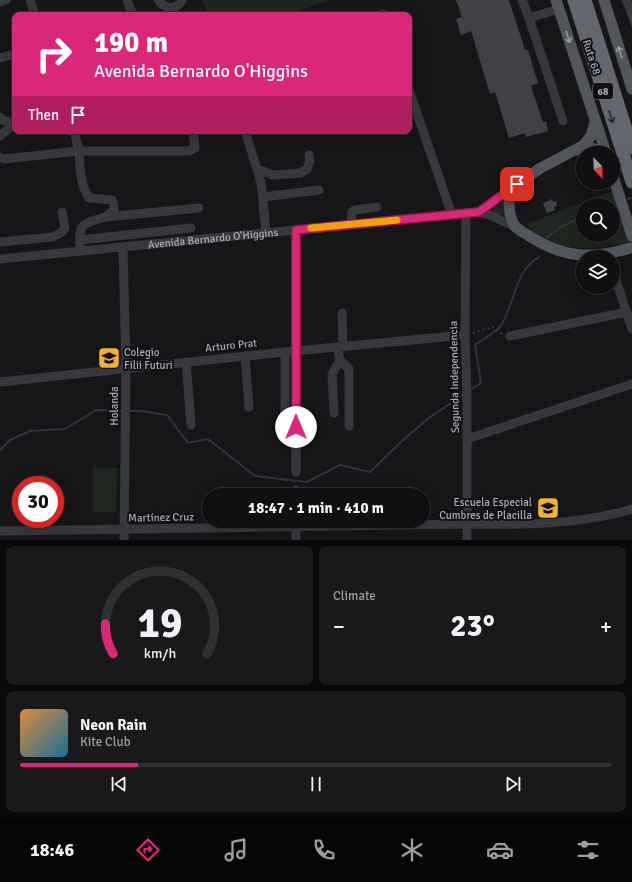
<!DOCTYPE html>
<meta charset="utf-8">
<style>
body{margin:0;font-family:Signika,sans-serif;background:#19191b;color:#f1f3f6;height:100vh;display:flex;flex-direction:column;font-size:15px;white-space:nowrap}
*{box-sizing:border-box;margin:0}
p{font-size:13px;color:#9c9d9f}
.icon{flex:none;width:22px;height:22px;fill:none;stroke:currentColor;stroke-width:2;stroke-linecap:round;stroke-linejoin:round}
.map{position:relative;height:540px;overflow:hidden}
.side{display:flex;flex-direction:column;gap:6px;padding:6px;background:#09090a;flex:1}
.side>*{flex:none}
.hud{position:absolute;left:12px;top:12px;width:400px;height:122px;border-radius:8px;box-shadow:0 4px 16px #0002,0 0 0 1px #303032;background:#db2777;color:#fff;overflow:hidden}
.needle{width:26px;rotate:157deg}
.controls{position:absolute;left:576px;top:146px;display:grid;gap:8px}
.controls a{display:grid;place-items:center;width:44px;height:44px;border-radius:50%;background:#101012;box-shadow:0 4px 16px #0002,0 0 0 1px #303032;font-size:20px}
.speed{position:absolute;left:12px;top:476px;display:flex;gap:8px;font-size:20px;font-weight:700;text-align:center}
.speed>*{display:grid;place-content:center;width:52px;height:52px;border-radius:50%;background:#101012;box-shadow:0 4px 16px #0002,0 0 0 1px #303032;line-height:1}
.speed .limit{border:6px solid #d22;background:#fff;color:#111}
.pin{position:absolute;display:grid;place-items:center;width:34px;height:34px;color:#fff;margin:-17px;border-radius:8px;box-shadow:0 2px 6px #0006}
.me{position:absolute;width:44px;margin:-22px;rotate:0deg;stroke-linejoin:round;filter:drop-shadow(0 0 3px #0008)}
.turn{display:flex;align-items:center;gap:14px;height:84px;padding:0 16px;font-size:18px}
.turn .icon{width:52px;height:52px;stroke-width:2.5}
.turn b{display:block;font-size:28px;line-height:34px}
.then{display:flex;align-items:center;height:38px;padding:0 16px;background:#0003;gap:8px;font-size:15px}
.big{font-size:30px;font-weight:700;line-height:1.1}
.side .widget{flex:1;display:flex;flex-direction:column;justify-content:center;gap:6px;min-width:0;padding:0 14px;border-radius:8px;background:#19191b}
.side .dial{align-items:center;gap:0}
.dial svg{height:104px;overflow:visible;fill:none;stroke:#303032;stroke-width:7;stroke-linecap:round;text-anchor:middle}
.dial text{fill:#f1f3f6;stroke:none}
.song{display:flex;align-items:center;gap:12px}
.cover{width:48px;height:48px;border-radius:6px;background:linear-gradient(135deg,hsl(30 70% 55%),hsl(200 70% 35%))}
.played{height:4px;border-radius:2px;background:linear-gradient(90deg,#db2777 20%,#303032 20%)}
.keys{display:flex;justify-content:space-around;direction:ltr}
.heat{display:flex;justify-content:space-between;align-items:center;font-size:22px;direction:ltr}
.side .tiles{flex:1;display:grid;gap:6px;grid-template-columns:1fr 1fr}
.widget:last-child{grid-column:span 2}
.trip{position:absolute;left:202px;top:488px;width:228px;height:40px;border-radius:20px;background:#101012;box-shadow:0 4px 16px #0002,0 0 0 1px #303032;font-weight:700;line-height:40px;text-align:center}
.dock{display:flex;height:64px;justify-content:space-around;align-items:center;background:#060607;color:#9c9d9f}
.dock .icon{width:28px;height:28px}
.dock .active{color:#db2777}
.dock b{font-size:18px;color:#f1f3f6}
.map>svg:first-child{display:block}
.green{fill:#1e261f;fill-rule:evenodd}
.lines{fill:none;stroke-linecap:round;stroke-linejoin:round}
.stream{stroke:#2c353c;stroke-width:2}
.building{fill:#404145}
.path{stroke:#3d3f44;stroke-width:1.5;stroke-dasharray:2 3;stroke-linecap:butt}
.minor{stroke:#37383d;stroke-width:9}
.major{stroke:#53555c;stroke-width:11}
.highway{stroke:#63666e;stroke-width:13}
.oneway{stroke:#979ba6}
.oneway2{stroke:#26262a}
.route-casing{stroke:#8e194d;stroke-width:10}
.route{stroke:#db2777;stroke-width:7}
.slow{stroke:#f59e0b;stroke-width:7}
.labels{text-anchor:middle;stroke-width:4;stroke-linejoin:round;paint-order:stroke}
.shield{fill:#111113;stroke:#7b7e86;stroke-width:1}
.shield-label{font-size:10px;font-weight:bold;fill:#a8adb8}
.street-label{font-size:11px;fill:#a8adb8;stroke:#111113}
.poi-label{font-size:11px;fill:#a8adb8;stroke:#111113;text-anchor:start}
</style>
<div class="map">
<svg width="632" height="540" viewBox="0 0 632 540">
<rect width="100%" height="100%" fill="#161618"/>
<!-- green -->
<g class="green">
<polygon points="203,0 331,0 285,15 208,15"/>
<path d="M614 190 629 242C600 249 560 254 535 234 532 231 529 227 527 224ZM583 205H613V235H583Z"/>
<polygon points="505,199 506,217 489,211 498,206"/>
<polygon points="93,468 117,468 116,512 93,512"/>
</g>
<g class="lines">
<!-- stream -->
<g class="stream">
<polyline points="628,199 632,198"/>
<polyline points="608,205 613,203"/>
<polyline points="547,237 559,228 583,216"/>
<path d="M470 390 481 383 475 345C482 340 498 331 502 324 515 302 515 270 539 257"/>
<polyline points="128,411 141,411 167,415 188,443 208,439 255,476 307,482 340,465 370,472 402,441 430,417 465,394"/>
<polyline points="0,450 10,440 30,431 65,429 96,410 123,411"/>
</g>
</g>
<!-- building -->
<g class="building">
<polygon points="456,0 509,0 525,50 528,50 538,83 531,86 543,122 546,122 548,131 526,137 525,133 509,138 495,92 490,94 471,31 461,35 456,19 462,17"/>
<polygon points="632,9 632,27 626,11"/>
<polygon points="552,199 553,202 556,201 557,206 554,207 555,210 547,213 543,203"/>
</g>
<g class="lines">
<!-- path -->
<polyline class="path" points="473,333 493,327 502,334"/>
<!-- minor -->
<g class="minor">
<polyline points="30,0 35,15"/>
<polyline points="127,0 133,15"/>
<path d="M158 0C164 9 177 11 182 0"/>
<polyline points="522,0 529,18 559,9"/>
<polyline points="626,0 630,9"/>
<polyline points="0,2 6,0"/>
<polyline points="383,14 383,15"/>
<polyline points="529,18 563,121"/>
<polyline points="0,58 15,54"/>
<polyline points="409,90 452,215"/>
<polyline points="0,117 2,120 15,124"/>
<polyline points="74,131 79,151 189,151 195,148 193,131"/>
<polyline points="245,131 261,182 266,232"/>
<polyline points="0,136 13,125"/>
<path d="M0 157 4 159 79 151C80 167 80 184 89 198L112 200 114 205V210L105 217"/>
<polyline points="257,169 273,175 300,173 307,169 310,161 309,155"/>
<polyline points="263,197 319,190"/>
<polyline points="479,212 492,216 515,227"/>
<polyline points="466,214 465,335 467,399 467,540"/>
<polyline points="351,224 352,212 355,210 377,207"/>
<polyline points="296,230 296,472"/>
<polyline points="80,240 191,228"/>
<polyline points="0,242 52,237 61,233 65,228 62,212"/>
<polyline points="123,248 126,368 124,540"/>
<path d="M80 251C79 224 79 225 105 217L199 208"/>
<path id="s1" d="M0 259 479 212 511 189"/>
<polyline points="615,277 632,329"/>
<polyline points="342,313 343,346"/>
<polyline points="510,336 627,312"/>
<polyline points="337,347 340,360 349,369 349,426"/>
<polyline points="245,356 249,407"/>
<polyline points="186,362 191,425"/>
<polyline points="0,382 295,351 465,335"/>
<polyline points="334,413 332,374 340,360"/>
<polyline points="285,420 285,352"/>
<polyline points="467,439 632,384"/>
<polyline points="296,495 296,490"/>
<polyline points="40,519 46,530"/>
<polyline points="296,521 296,540"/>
<path d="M0 531 467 524C523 525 578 525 632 509"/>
</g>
<!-- major -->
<g class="major">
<polyline points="556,0 606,153"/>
<polyline points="604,0 632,89"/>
<path d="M595 122 591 136 584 145 539 169 511 189C508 198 508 219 516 227 518 230 523 232 526 234 546 247 566 256 590 255 603 255 617 252 630 248"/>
<polyline points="577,150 591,148 606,152"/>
<polyline points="613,176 632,236"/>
</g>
<!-- highway -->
<g class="highway">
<polyline points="574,0 632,182"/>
<polyline points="585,0 632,148"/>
</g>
</g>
<!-- one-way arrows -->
<defs><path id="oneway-shaft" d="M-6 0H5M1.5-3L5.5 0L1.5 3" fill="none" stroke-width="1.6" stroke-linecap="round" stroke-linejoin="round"/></defs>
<g class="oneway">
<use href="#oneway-shaft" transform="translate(568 37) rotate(72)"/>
<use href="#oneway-shaft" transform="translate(620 52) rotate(-108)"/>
</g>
<use class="oneway2" href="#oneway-shaft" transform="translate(611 117) rotate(72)"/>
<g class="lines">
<!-- route casing -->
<g class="route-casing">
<polyline id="route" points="296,427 296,230 479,212 517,184"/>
</g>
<!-- route -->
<use href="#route" class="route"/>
<!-- slow -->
<polyline class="slow" points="311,228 397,220"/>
</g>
<!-- icons -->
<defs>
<g id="school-square" transform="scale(1.15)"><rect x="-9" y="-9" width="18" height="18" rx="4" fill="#f2b134" stroke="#111113"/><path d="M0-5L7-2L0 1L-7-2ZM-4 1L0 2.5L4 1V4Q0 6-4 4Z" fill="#111"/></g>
</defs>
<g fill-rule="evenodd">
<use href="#school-square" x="109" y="358"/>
<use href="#school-square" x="548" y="508"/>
</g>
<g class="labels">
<!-- shield labels -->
<rect class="shield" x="593" y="83" width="20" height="16" rx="3"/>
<g class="shield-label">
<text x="603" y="95">68</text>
</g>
<!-- street labels -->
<g class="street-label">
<text transform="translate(592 57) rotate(72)" y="4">Ruta 68</text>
<text dy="4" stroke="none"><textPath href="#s1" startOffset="214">Avenida Bernardo O'Higgins</textPath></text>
<text transform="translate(231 345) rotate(-6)" y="4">Arturo Prat</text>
<text transform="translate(454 377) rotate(-91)" y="4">Segunda Independencia</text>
<text transform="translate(114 406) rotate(-90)" y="4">Holanda</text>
<text transform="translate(161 517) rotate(-1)" y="4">Martínez Cruz</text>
</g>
<!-- poi labels -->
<g class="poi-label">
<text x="124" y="356">Colegio<tspan x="124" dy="13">Filii Futuri</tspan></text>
<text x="532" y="506" text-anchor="end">Escuela Especial<tspan x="532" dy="13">Cumbres de Placilla</tspan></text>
</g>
</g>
</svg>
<div class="controls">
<a><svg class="needle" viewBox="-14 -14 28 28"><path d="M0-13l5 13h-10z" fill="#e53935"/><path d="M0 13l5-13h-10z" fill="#9c9d9f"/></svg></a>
<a><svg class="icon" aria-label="search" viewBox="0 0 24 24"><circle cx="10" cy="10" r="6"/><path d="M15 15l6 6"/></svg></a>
<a><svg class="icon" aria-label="layers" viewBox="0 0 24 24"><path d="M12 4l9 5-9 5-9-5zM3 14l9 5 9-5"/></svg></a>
</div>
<div class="speed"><div class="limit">30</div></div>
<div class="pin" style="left:517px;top:184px;background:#d93025"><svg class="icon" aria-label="arrive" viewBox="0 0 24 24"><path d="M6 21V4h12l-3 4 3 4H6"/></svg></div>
<svg class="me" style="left:296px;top:427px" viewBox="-20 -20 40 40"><circle r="19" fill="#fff"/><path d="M0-13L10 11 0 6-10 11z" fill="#db2777"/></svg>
<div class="trip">18:47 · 1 min · 410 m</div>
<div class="hud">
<div class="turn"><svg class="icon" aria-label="right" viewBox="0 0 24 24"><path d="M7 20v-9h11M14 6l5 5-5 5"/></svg><div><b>190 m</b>Avenida Bernardo O'Higgins</div></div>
<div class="then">Then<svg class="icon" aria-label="arrive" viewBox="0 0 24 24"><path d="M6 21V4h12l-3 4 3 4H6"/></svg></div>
</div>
</div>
<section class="side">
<div class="tiles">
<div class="widget dial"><svg viewBox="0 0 100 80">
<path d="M14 69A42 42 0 1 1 86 69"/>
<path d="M14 69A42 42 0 0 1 8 46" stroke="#db2777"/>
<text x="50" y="56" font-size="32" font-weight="700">19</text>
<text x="50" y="72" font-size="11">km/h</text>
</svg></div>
<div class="widget"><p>Climate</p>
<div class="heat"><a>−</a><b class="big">23°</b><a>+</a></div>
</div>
<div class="widget">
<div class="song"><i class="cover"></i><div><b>Neon Rain</b><p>Kite Club</p></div></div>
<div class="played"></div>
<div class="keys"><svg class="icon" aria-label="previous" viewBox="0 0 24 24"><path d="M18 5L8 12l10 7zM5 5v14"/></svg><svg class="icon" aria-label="pause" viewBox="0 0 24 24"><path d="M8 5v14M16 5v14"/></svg><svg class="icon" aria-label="next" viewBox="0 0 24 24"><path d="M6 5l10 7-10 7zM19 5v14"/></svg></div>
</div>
</div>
</section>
<nav class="dock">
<b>18:46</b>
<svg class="icon active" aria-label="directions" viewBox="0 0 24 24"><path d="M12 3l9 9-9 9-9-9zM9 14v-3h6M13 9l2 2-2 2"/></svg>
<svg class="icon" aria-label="music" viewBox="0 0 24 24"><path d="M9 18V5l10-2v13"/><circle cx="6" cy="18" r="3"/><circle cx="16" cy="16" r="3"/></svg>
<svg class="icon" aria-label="phone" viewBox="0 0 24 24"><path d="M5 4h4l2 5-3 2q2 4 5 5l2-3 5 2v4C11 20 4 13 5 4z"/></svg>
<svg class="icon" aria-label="climate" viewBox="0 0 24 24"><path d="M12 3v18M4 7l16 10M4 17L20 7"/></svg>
<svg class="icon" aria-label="car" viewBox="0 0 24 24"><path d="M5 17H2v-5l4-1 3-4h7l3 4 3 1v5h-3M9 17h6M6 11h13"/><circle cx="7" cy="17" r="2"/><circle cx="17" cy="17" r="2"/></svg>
<svg class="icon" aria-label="filters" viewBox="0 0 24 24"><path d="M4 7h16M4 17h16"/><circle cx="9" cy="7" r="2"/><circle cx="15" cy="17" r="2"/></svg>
</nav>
